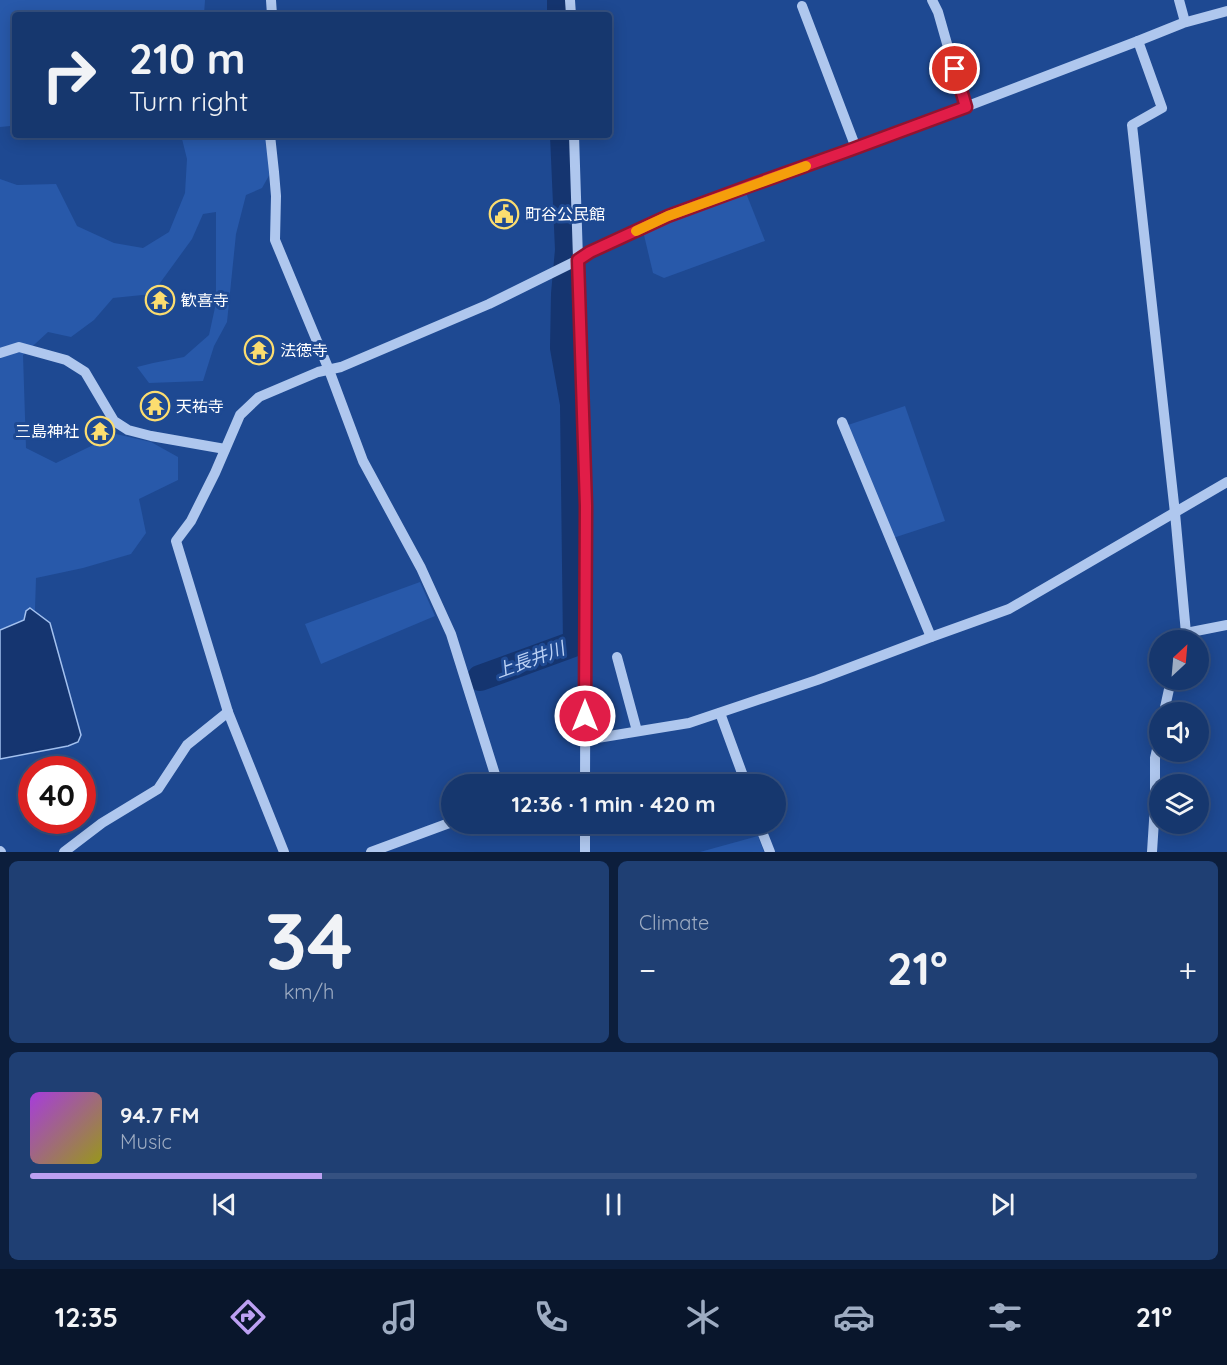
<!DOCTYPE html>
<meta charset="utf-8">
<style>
body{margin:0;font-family:Quicksand,"Noto Sans JP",sans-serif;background:#1f3f73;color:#f1f3f6;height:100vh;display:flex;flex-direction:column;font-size:22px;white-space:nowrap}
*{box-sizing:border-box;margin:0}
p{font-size:20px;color:#9eacc2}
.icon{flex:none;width:33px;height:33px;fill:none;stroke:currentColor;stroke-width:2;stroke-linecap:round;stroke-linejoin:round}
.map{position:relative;height:852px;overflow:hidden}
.drawer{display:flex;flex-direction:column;gap:9px;padding:9px;background:#0c1e3c;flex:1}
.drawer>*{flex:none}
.top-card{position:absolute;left:12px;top:12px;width:600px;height:126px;border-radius:6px;box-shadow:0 3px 15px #0003,0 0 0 2px #355181;background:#16376e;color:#f1f3f6;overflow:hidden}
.needle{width:39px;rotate:26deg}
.tools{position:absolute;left:1149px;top:630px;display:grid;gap:12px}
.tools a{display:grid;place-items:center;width:60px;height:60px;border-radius:50%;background:#16376e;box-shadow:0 3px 15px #0003,0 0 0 2px #355181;font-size:30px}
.speed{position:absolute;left:18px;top:756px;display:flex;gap:12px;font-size:30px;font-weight:700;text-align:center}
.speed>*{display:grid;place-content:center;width:78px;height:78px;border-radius:50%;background:#16376e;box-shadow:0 3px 15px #0003,0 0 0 2px #355181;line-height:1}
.speed .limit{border:9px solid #d22;background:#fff;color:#111}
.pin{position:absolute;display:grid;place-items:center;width:51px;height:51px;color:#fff;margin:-26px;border:3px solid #fff;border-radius:50%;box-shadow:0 2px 6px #0007}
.me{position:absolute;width:66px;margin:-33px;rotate:0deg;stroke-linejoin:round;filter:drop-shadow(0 0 4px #0008)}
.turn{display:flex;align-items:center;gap:21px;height:126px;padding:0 18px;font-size:27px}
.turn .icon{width:78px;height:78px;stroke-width:2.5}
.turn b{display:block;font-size:42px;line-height:51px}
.big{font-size:45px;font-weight:800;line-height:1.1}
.drawer .tile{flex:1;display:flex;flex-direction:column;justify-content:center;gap:9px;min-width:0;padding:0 21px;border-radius:9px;background:#1f3f73}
.drawer .dial{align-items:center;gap:0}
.dial b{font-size:78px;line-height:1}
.song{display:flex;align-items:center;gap:18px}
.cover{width:72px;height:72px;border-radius:9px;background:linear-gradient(135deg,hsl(280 70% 55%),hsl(60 70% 35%))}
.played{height:6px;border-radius:3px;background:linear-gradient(90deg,#bca0f2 25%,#355181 25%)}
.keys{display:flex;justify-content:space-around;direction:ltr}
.heat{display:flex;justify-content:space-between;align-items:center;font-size:33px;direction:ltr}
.drawer .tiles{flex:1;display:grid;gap:9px;grid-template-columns:1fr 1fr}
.tile:last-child{grid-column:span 2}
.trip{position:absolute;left:441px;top:774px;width:345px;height:60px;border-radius:30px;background:#16376e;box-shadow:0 3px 15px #0003,0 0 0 2px #355181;font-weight:800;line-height:60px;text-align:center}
.tab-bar{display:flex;height:96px;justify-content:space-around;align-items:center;background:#09162c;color:#9eacc2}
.tab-bar .icon{width:42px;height:42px}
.tab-bar .active{color:#bca0f2}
.tab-bar b{font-size:27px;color:#f1f3f6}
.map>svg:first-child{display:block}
.green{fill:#2859aa}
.water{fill:#153570;stroke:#a3c1ef;stroke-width:1.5}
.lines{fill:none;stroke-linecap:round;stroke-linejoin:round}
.river{stroke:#153570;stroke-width:26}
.minor{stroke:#afc7ee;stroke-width:10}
.route-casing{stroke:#92132f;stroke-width:15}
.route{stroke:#e11d48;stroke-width:10}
.slow{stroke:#f59e0b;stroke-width:10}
.labels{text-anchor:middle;stroke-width:6;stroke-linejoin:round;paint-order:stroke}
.poi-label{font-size:16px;fill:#fff;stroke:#1e4992;text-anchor:start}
.water-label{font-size:18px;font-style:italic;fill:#bcd2f5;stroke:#1e4992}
</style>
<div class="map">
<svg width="1227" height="852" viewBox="0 0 1227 852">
<rect width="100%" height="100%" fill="#1e4992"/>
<!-- green -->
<g class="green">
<polygon points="0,0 205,0 204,15 15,15 15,121 10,126 0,127"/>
<polygon points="181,135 267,135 271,172 262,188 246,195 236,234 227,322 214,346 203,381 149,383 137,367 153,363 184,357 209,335 216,303 216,212 203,214 192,239 152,294 113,298 94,320 71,337 48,332 23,355 26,448 56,463 116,434 151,442 178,457 178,480 139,499 146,533 131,554 83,568 36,578 34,640 0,653 0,179 17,185 56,184 77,226 114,243 143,248 169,232 185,193 187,159"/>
<polygon points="746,193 765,241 664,278 653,273 644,235 653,228"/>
<polygon points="905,406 945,521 893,538 848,425"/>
<polygon points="420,582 435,616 321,664 305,624"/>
<polygon points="758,836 764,852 700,852"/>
</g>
<!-- water -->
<polygon class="water" points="30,608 50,623 81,735 78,742 68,746 0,759 0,630 24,620 26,611"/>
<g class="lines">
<!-- river -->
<g class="river">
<polyline points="560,0 560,15"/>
<polyline points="480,678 576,643 573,404 563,348 564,294 568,250 563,135"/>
</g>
<!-- minor -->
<g class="minor">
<polyline points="271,0 272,15"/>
<polyline points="570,0 571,15"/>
<polyline points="932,0 938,12 965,107"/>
<polyline points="1179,0 1185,22"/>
<polyline points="802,6 856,148"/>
<polyline points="1138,41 1162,108 1132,125 1175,513 1186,633 1183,640"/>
<polyline points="270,135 274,172 276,196 275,240 329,370 363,461 421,568 451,634 498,784"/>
<polyline points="574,135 586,506 585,784"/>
<polyline points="0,353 19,347 66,360 85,372 114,421 128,430 151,436 225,449"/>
<polyline points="842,422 931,637"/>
<polyline points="1186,633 1227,625"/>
<polyline points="617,657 637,731"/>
<polyline points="1164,712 1171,680"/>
<polyline points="720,713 746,784"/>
<polyline points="585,740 689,723 817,680 931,637 1009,609 1227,482"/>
<polyline points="759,824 770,852"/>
<polyline points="0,851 1,852"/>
<polyline points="64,852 102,823 158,789 187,745 228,712"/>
<polyline points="284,852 228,712 176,541 191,521 215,473 240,415 259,397 318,372 341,367 489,304 578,260 590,252 668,216 752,185 850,151 1138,41 1183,23 1227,11"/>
<polyline points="371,852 452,822"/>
<polyline points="585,852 585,824"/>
<polyline points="1152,852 1155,805 1155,758 1160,737"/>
</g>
</g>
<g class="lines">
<!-- route casing -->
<g class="route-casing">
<polyline id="route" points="585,716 586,506 578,260 590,252 668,216 752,185 850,150 966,107 955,69"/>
</g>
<!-- route -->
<use href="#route" class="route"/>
<!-- slow -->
<polyline class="slow" points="636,231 668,216 806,166"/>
</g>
<!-- icons -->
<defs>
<g id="civic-ring" transform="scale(1.5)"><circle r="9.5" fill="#1e4992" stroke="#fcdd6f" stroke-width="1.5"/><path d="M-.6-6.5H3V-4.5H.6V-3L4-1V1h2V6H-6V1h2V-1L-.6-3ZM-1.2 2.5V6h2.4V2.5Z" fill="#fcdd6f"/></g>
<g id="temple-ring" transform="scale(1.5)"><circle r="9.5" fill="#1e4992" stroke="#fcdd6f" stroke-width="1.5"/><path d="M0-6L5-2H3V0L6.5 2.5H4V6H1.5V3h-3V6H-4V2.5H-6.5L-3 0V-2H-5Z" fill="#fcdd6f"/></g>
</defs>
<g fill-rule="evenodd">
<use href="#civic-ring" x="504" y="214"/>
<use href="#temple-ring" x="160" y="300"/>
<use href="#temple-ring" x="259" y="350"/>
<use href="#temple-ring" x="155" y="406"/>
<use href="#temple-ring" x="100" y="431"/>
</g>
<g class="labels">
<!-- poi labels -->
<g class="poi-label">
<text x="525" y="220">町谷公民館</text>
<text x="181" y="306">歓喜寺</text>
<text x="280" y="356">法徳寺</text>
<text x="176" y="412">天祐寺</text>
<text x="79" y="437" text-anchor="end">三島神社</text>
</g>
<!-- water labels -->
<g class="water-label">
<text transform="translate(530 660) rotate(-20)" y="6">上長井川</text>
</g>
</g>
</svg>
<div class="tools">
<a><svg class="needle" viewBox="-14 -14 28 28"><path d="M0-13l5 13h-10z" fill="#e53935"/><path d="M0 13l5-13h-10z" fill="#9eacc2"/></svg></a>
<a><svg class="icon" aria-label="sound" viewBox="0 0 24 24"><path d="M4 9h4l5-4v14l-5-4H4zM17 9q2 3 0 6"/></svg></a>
<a><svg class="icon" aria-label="layers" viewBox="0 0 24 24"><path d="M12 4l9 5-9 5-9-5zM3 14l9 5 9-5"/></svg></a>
</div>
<div class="speed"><div class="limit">40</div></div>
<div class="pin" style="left:955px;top:69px;background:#d93025"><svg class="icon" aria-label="arrive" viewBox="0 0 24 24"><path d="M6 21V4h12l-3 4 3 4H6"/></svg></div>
<svg class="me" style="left:585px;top:716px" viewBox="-20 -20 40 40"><circle r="17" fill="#e11d48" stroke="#fff" stroke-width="3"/><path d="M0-11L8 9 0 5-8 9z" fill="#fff"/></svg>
<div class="trip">12:36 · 1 min · 420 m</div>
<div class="top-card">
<div class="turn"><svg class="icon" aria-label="right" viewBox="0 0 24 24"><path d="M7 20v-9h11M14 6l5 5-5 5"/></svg><div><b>210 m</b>Turn right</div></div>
</div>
</div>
<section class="drawer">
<div class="tiles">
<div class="tile dial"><b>34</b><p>km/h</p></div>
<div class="tile"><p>Climate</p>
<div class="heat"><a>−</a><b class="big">21°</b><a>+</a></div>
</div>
<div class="tile">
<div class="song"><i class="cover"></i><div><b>94.7 FM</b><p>Music</p></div></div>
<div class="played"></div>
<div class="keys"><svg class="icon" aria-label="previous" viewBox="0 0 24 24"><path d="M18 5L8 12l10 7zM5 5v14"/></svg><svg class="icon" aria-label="pause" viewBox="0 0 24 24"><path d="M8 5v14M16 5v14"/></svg><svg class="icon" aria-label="next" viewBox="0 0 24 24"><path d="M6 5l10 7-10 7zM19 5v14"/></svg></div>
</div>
</div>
</section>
<nav class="tab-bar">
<b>12:35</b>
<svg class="icon active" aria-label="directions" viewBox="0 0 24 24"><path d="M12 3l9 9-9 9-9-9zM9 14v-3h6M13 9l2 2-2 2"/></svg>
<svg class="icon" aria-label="music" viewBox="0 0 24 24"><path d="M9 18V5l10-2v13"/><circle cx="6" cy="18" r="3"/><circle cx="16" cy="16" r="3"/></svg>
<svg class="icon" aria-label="phone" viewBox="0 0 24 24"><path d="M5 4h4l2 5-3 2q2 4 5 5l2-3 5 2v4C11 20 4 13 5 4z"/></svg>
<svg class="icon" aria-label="climate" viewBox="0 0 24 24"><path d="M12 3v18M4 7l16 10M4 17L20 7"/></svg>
<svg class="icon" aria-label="car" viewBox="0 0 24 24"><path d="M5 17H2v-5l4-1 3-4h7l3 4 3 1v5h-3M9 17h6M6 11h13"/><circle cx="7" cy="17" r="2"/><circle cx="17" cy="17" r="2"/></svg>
<svg class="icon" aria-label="filters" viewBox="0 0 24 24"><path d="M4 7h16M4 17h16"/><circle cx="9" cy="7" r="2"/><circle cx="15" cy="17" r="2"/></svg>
<b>21°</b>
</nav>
